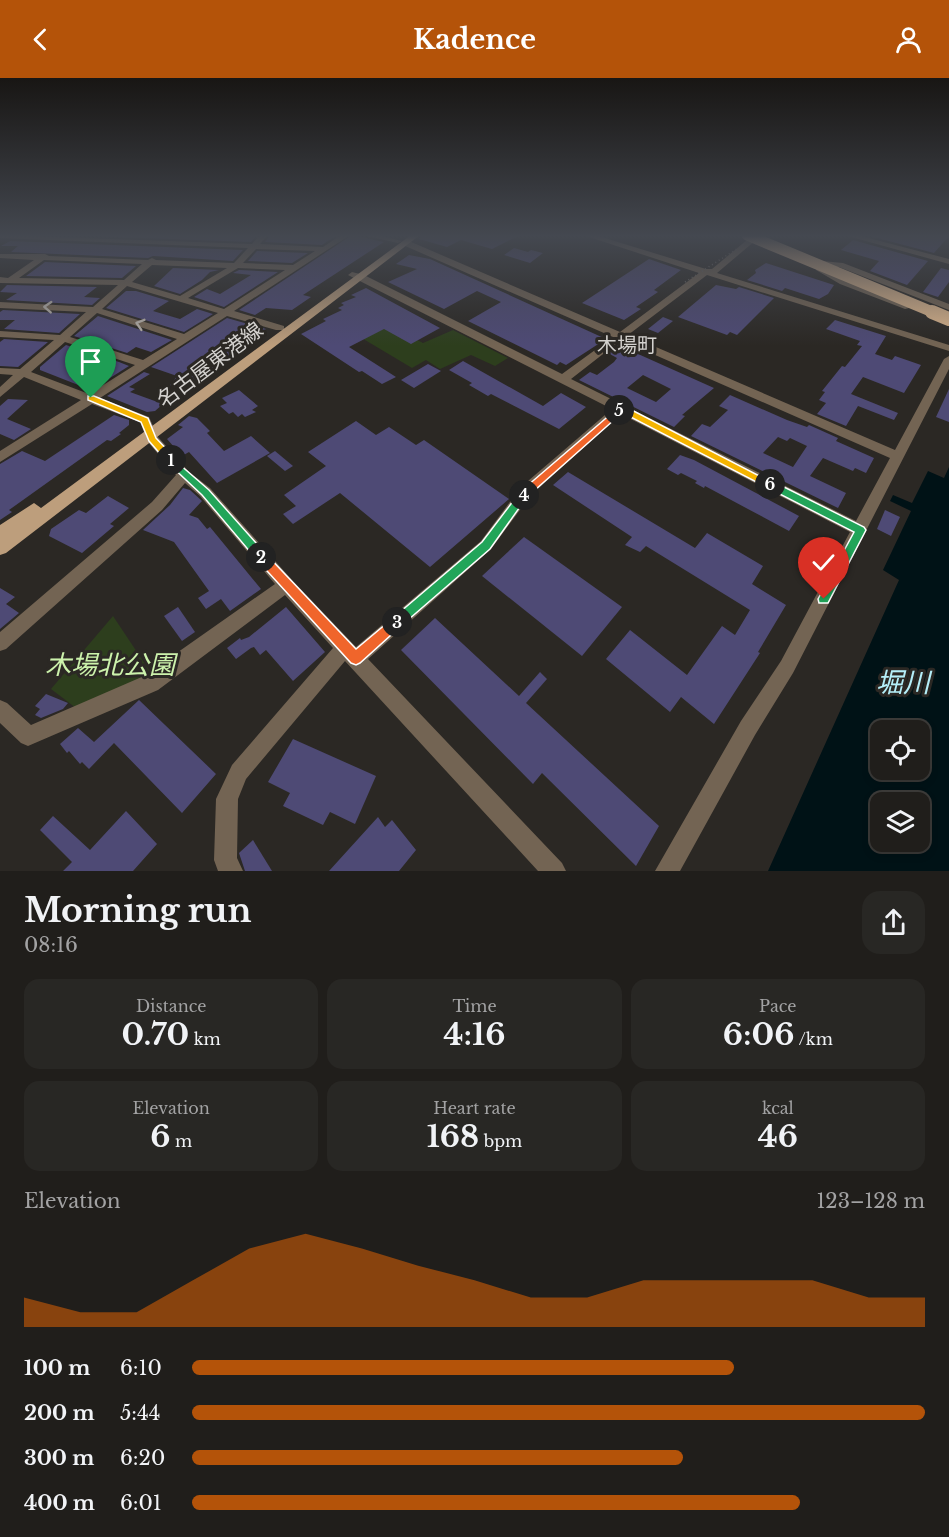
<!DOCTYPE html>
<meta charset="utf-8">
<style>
body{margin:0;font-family:"Libre Baskerville","Noto Sans JP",serif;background:#282724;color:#f1f3f6;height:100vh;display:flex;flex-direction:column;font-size:22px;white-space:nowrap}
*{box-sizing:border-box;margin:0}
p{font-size:20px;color:#a2a2a3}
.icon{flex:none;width:33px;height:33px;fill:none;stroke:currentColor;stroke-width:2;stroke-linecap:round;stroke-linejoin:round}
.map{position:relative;height:793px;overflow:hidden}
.details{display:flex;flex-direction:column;background:#201e1b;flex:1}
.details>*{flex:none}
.fabs{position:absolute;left:870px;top:642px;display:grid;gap:12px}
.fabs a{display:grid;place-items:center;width:60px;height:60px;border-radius:12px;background:#201e1b;box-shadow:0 3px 9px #0003,0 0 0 2px #3d3c3a;font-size:30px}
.pin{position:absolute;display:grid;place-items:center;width:51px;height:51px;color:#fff;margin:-62px -26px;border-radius:50% 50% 50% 0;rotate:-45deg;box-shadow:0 0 6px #0007}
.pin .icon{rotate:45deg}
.km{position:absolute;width:30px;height:30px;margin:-15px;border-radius:50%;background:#222;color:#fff;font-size:16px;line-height:30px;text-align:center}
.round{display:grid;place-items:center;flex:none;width:63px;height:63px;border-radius:18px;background:#282724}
.summary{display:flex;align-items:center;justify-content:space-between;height:102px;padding:0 24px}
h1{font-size:33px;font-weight:800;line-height:45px}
.stats{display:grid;grid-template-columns:repeat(3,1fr);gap:9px;height:102px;padding:6px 24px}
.stats div{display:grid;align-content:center;border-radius:15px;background:#282724;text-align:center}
.stats b{font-size:30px;font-weight:800}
.stats small{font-size:16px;font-weight:400}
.stats p{font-size:16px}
.chart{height:168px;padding:12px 24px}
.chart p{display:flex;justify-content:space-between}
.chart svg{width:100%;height:108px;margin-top:6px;fill:#b45309;opacity:.7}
ul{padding:0 24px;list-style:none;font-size:20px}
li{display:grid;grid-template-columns:96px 72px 1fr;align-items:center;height:45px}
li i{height:15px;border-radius:8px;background:#b45309}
header{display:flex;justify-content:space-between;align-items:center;height:78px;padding:0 24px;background:#b45309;color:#fff;font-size:27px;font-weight:800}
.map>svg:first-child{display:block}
.green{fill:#2d3e1d}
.water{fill:#001216;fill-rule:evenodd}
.building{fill:#4e4a75;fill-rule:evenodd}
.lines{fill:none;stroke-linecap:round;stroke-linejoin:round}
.minor{fill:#736453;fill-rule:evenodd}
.major{fill:#bd9e7c;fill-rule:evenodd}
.path-bridge{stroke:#6e6b67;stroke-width:1.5;stroke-dasharray:1 3;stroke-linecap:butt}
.highway-bridge-far1{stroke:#dbb58c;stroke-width:11}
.highway-bridge{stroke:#dbb58c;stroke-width:14}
.oneway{stroke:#b7b1aa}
.split-1{fill:#f5b400;stroke:#fff;stroke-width:1.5}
.split-2{fill:#22a559;stroke:#fff;stroke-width:1.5}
.split-3{fill:#f0652b;stroke:#fff;stroke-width:1.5}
.split-4{fill:#22a559;stroke:#fff;stroke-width:1.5}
.split-5{fill:#f0652b;stroke:#fff;stroke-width:1.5}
.split-6{fill:#f5b400;stroke:#fff;stroke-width:1.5}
.split-7{fill:#22a559;stroke:#fff;stroke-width:1.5}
.labels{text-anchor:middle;stroke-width:6;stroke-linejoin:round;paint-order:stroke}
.far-quarter-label{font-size:20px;fill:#d4d2cf;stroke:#2b2824}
.street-label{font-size:21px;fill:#d4d2cf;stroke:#2b2824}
.near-park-label{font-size:26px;font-style:italic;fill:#ccf2ac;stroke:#2b2824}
.near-water-label{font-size:27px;font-style:italic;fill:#b5eff9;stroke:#2b2824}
</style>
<header><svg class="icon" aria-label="back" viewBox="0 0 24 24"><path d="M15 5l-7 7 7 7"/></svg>Kadence<svg class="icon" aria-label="person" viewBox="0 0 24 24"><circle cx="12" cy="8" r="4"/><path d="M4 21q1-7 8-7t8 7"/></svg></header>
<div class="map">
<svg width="949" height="793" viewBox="0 0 949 793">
<rect width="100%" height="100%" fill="#2b2824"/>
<g class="green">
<polygon points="383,244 423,265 453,252 508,280 495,288 471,277 440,291 426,282 412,290 355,256"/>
<polygon points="113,538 153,598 80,633 51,611"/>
</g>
<path class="water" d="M 949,389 L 949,793 L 768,793 L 899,502 L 883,492 L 911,433 L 890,423 L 893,417 L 912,425 L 928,393 L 944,400 ZM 880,652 L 920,652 L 920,692 L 880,692 ZM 880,724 L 920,724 L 920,764 L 880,764 Z"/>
<g class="building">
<polygon points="63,157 192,158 257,157 251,164"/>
<polygon points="270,157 337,157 322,167 265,164"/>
<polygon points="352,157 384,164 303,217 311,219 292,232 266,230 255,237 239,232"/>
<polygon points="422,157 520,157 492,171 461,162 447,169 419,161"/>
<polygon points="866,157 949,157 949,158 934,175"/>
<polygon points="853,162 928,183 907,207 870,193 879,183 841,172"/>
<polygon points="10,163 243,172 233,183 153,178 148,180 11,174 18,168 1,168"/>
<polygon points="514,170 528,174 531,172 543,175 530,185 504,177"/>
<polygon points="257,173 308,175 292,185 248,183"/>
<polygon points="409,177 430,181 606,261 566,287 560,284 557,287 468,243 501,224 477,213 444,231 388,204 417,191 396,186"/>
<polygon points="649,181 681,192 654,212 658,214 636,229 641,231 624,242 582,225"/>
<polygon points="45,184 136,188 122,200 26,198"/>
<polygon points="766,185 834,207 828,216 819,221 785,210 782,213 747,202 756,195 755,192"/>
<polygon points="173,190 219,192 210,194 202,202 180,216 154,208"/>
<polygon points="941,190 949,192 949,204 938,219 923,214"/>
<polygon points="239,192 278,194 224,229 194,219 207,211 220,216 251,197 233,195"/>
<polygon points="7,207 97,209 84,219 100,220 92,227 6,222 17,215 0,214"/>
<polygon points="716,207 736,211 739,209 774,220 737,257 730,254 727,257 678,239"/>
<polygon points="366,210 440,250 411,266 384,251 349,269 396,299 382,306 362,293 359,294 301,256 326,243 323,241 342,232 338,230 344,227 341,225 356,219 351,217"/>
<polygon points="126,213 136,213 169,223 153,233 180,241 197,231 213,236 184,254 106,230"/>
<polygon points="3,232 80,236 59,255 4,251 15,242 0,242 0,234"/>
<polygon points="98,238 172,262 151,274 136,269 127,275 74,258"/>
<polygon points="663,239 673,243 658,255 648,251"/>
<polygon points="227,240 266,251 183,312 170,307 177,298 151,289"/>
<polygon points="835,242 886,258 875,276 892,282 895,278 921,287 904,315 863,299 851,316 898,335 894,342 858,328 846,348 817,336 826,325 819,322 825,314 822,313 842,288 845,289 862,268 857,267 860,263 826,251"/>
<polygon points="4,261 48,264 18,289 0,288 0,264"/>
<polygon points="66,267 119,284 129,288 91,312 40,292 40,289"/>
<path d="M 618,267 L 714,310 L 682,337 L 685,338 L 674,349 L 579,302 L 590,294 L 597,297 L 614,284 L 617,280 L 608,275 ZM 643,297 L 671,311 L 656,324 L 627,310 Z"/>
<polygon points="463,283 543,328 561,315 586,329 559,351 491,316 488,318 469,307 472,305 449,292"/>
<polygon points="428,286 441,293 414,310 401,302"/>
<polygon points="144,294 150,296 129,309 135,311 130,314 163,326 155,333 147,334 107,318"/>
<polygon points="949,311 949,344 936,339"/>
<polygon points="239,312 258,328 252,332 256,334 245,339 242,336 238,339 233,334 229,336 220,328 227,325 222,320"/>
<path d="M 730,317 L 787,342 L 807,349 L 809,347 L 838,360 L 836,363 L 874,380 L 866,395 L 855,390 L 853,393 L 823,380 L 810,398 L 846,415 L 838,430 L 691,358 L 702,346 L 710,349 L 728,332 L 719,328 ZM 778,359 L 787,363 L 790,360 L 807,368 L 793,389 L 763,375 Z"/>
<polygon points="8,321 28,322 7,341 31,351 14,362 0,356 0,328"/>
<polygon points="114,337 129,342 129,347 119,355 121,356 111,363 107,362 9,432 12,434 0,442 0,386 22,373 45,383"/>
<polygon points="189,338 197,340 210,353 207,355 224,373 251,358 270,375 217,405 189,374 182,378 167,361 183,349 178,347"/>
<polygon points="356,343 376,357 389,349 416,367 424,362 509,421 430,489 340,415 293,446 283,436 296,428 284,417 326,388 308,374"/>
<polygon points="275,373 293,388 285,393 267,378"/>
<polygon points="680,377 694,382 799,438 789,453 705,408 704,410 695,405 697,403 681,395 678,397 667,391"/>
<polygon points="568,394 695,470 707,455 763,488 752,506 786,527 758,574 760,575 714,646 681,619 670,634 606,581 630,552 687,597 722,548 735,557 750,532 646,468 640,474 625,467 632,459 553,407"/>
<polygon points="183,410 190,412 202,423 189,437 198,440 207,451 210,449 261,511 230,533 221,521 206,531 198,520 209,513 174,464 143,452 170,427"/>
<polygon points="108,418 129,430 110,446 114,448 82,475 49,458 51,451 79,432 86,435"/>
<polygon points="885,432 900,439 891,458 877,451"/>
<polygon points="524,459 622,529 582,578 482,498"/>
<polygon points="0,510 15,519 6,526 19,535 0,551"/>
<polygon points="178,529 195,554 182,563 164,538"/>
<polygon points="286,529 325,574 293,603 266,572 260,577 254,569 251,570 236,581 227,570 240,560 241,562 249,559"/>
<polygon points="435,540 519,618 540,594 547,601 526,625 659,748 636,788 542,695 533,706 401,572"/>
<polygon points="46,616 68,625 63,631 41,640 35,637 40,631 35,628"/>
<polygon points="139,622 216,696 182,735 114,665 89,691 82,684 80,686 69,673 67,675 60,666 78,650 94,664"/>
<polygon points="293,661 376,698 355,746 330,734 323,747 283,728 290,715 268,704"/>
<polygon points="126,733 157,766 133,793 63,793 72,784 40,752 53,738 90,772"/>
<polygon points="378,739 385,749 392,742 416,772 399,793 329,793"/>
<polygon points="253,762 272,793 245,793 239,775"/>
</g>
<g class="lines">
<g class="minor">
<path d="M 0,157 L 252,166 L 260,157 L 268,157 L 260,166 L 323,169 L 341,157 L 350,157 L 234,233 L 284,248 L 284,252 L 276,252 L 227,238 L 100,320 L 149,339 L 158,359 L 189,394 L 210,410 L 292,502 L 356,569 L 481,463 L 521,409 L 612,331 L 348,197 L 352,194 L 364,197 L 562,296 L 613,259 L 403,167 L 403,163 L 409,163 L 620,254 L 699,195 L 583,157 L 595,157 L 706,191 L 712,191 L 753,157 L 762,157 L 717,195 L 949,267 L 949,273 L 707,197 L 628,257 L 895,372 L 944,281 L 949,278 L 949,291 L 793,595 L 755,657 L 680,793 L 655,793 L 741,643 L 781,583 L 850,454 L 621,336 L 531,417 L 491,471 L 368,581 L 562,785 L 566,793 L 538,793 L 345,583 L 246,701 L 238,721 L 237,780 L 243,793 L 218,793 L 214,782 L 216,721 L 232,687 L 333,570 L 285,517 L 158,612 L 28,668 L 21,665 L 0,645 L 0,622 L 7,625 L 31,647 L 144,598 L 275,506 L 200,418 L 185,405 L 162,432 L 6,571 L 0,573 L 0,554 L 152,424 L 176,397 L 148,364 L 140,344 L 92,326 L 0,384 L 0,373 L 81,322 L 24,299 L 0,319 L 0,309 L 13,297 L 0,296 L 0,290 L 20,291 L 54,262 L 0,259 L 0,253 L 60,257 L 86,234 L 0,230 L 0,224 L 93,229 L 118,207 L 0,205 L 0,199 L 8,200 L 34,182 L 0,180 L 0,176 L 45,176 L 49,178 L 148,182 L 152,180 L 156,182 L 234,185 L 248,170 L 0,160 ZM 256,171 L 315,173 L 293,187 L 243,185 ZM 44,182 L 142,186 L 124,202 L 19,200 ZM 152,187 L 227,190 L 180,218 L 132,204 ZM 238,190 L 285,192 L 224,231 L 188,220 ZM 127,208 L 218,235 L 184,256 L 102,231 ZM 97,235 L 177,261 L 143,282 L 70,259 ZM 621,262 L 890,380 L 856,443 L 571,301 ZM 65,264 L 135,287 L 89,316 L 31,294 Z"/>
<polygon points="362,157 378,157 402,163 398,165"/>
<polygon points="844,157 857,157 949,181 949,186"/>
<polygon points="822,183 843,185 949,226 949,232 839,189 823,189 846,202 913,229 905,231 840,206 816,192 816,188"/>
</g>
<polygon class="major" points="411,157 420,157 6,475 0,477 0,447 34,425 41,430"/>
<polyline class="path-bridge" points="685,204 743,167"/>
<polyline class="highway-bridge-far1" points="747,157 935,235"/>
<polyline class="highway-bridge" points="932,234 949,241"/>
</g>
<defs><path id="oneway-chevron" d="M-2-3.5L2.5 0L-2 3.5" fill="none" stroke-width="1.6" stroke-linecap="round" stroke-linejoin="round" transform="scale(1.5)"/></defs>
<g class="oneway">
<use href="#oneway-chevron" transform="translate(48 229) rotate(-177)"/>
<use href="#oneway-chevron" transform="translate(140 246) rotate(-163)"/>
</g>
<linearGradient id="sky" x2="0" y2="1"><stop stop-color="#181614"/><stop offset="0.59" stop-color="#444850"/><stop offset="1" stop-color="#444850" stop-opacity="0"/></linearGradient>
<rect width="949" height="268" fill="url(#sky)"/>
<polygon class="split-1" points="88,318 94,318 148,340 156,360 175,380 175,385 168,385 149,363 141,344 88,322"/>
<polygon class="split-2" points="171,379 209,412 265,475 265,482 257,482 202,417 168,385 167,382"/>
<polygon class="split-3" points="261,474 265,475 356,571 393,540 401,540 403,544 401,548 360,585 356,587 351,585 257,482 257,475"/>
<polygon class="split-4" points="524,413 529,417 527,419 490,471 401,548 393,548 391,544 393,540 482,464 520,414"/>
<polygon class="split-5" points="619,329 623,330 623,334 527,419 520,419 520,414"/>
<polygon class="split-6" points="618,328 624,328 775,406 773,409 766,409 621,334 616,334"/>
<polygon class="split-7" points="770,402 864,449 866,452 828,525 819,525 818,521 854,454 766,409 765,406"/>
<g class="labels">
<g class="far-quarter-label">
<text x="627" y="274">木場町</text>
</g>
<g class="street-label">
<text transform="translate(210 287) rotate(-37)" y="7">名古屋東港線</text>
</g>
<g class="near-park-label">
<text x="110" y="596">木場北公園</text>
</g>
<g class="near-water-label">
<text x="903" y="614">堀川</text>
</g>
</g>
</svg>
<div class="fabs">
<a><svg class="icon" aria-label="locate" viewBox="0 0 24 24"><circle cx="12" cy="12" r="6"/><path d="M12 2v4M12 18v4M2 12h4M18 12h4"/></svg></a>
<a><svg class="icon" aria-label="layers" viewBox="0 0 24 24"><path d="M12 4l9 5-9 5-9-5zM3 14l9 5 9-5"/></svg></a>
</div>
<div class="pin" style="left:91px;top:320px;background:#1e9e55"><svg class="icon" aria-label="arrive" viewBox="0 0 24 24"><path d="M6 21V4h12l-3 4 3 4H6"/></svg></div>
<div class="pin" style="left:824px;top:521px;background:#d93025"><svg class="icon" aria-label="check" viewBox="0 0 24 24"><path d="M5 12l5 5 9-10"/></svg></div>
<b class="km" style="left:171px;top:382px">1</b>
<b class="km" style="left:261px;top:479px">2</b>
<b class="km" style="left:397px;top:544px">3</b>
<b class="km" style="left:524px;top:417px">4</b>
<b class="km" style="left:619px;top:332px">5</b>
<b class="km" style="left:770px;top:406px">6</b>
</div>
<section class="details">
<div class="summary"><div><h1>Morning run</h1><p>08:16</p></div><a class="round"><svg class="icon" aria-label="share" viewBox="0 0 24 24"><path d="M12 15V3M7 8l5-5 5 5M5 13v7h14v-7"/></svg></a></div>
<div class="stats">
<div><p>Distance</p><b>0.70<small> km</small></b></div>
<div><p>Time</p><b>4:16</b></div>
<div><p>Pace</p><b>6:06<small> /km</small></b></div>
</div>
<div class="stats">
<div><p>Elevation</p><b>6<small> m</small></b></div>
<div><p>Heart rate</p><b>168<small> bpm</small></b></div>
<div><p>kcal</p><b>46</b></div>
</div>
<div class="chart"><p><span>Elevation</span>123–128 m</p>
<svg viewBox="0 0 160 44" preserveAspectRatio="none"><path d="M0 44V32L10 38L20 38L30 25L40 12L50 6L60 12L70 19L80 25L90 32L100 32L110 25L120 25L130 25L140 25L150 32L160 32V44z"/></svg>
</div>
<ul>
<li><b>100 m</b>6:10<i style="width:74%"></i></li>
<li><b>200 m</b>5:44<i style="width:100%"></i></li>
<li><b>300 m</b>6:20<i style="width:67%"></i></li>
<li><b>400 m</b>6:01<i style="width:83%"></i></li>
</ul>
</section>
